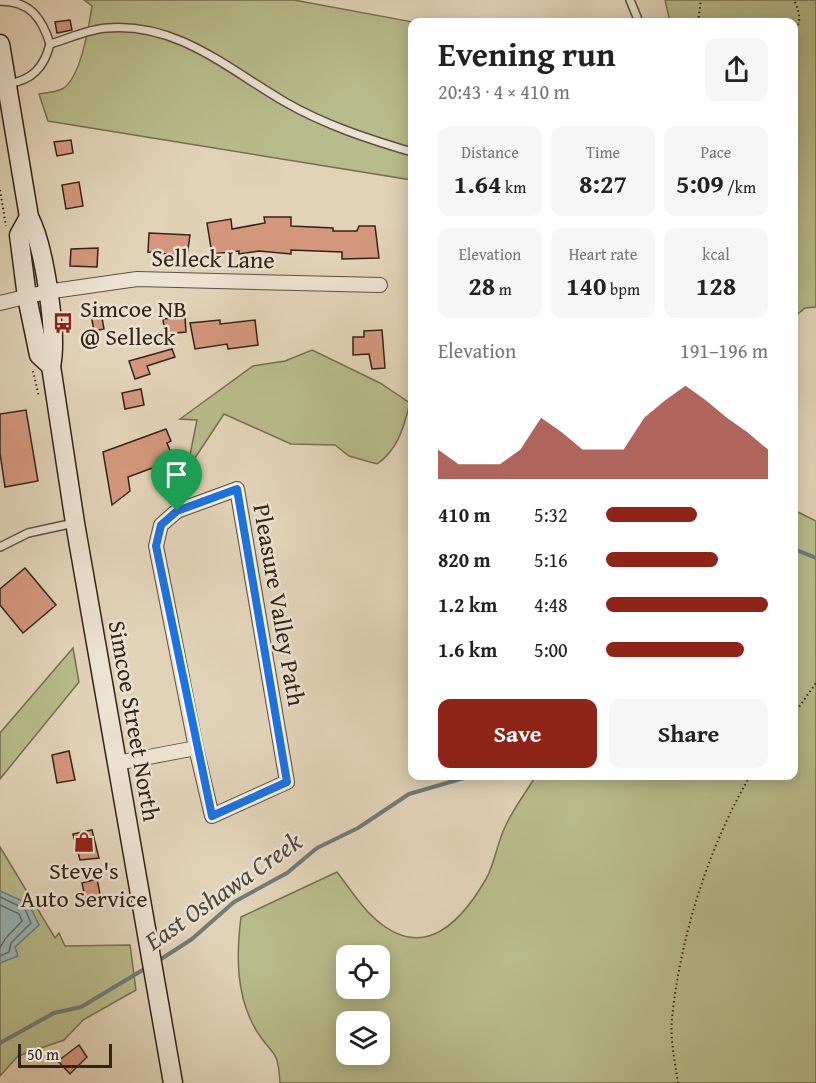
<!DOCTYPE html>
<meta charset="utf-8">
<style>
body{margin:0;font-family:"Gentium Book Plus",serif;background:#f6f6f6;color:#222;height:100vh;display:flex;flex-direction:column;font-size:22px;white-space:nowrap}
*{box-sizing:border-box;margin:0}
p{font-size:20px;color:#767676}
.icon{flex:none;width:33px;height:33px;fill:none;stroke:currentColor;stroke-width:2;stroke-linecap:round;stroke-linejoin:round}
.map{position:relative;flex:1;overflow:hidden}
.details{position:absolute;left:408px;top:18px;width:390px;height:762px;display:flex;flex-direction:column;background:#fff;border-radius:12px;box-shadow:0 3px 15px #0003}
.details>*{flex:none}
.tools{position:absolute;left:336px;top:945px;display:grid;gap:12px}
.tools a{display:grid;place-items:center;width:54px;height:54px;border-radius:12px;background:#fff;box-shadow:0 3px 15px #0003;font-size:30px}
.scale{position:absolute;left:18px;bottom:15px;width:94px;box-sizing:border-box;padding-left:6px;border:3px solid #332417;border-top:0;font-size:16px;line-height:21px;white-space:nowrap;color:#332417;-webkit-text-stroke:4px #ece2d1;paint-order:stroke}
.pin{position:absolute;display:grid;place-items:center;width:51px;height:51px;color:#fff;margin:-62px -26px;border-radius:50% 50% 50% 0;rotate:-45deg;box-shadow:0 0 6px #0007}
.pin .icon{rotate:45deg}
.round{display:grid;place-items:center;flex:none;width:63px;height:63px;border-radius:12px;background:#f6f6f6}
.summary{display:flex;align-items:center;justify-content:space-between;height:102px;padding:0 30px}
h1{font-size:33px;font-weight:700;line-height:45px}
.figures{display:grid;grid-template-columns:repeat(3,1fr);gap:9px;height:102px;padding:6px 30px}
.figures div{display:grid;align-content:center;border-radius:12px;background:#f6f6f6;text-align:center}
.figures b{font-size:26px;font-weight:700}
.figures small{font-size:16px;font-weight:400}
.figures p{font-size:16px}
.chart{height:168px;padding:12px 30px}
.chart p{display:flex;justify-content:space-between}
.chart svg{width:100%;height:108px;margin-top:6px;fill:#8f2418;opacity:.7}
.cta{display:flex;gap:12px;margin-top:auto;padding:12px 30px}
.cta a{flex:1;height:69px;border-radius:12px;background:#8f2418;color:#fff;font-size:24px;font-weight:700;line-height:69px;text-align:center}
.cta a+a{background:#f6f6f6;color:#222}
ul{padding:0 30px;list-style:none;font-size:20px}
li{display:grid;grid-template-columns:96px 72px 1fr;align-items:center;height:45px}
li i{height:15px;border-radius:8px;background:#8f2418}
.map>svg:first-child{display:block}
.green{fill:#b8bb8b;stroke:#767051;stroke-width:1.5;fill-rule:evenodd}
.water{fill:#97b6b7;stroke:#6f7c77;stroke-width:1.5}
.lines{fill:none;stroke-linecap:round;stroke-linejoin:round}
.shore{stroke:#656d67;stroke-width:1.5}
.stream{stroke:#6f7c77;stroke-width:4}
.building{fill:#d4977d;stroke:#332417;stroke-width:1.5}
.lane-casing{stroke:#5f503f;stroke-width:10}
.street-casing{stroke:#5f503f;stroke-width:16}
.secondary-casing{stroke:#332417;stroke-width:21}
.path{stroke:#332417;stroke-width:2;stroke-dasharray:1.5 3;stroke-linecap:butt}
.lane{stroke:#ece2d1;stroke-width:7}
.street{stroke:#ece2d1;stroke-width:14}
.secondary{stroke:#ece2d1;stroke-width:18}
.route-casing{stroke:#fff;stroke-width:12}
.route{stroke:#1a73e8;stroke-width:8}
.labels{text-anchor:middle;stroke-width:5;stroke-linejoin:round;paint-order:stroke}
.street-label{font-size:24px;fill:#332417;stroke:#ece2d1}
.poi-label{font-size:24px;fill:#332417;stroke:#ece2d1;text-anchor:start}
.water-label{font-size:26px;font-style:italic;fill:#4c483f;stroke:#ece2d1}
</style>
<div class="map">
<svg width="816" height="1083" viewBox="0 0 816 1083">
<rect width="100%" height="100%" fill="#e2d3b8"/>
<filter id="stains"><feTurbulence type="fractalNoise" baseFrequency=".00333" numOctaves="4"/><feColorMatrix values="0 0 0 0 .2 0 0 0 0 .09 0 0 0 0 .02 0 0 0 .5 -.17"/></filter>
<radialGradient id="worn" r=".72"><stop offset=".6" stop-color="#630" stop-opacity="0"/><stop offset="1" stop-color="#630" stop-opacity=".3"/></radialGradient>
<g class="green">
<path d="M 84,0 L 294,0 L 413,22 L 412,180 L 48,121 L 39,94 C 46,93 56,92 62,89 C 81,79 89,26 92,6 Z"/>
<polygon points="665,0 816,0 816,307 805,308 794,317 794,22 670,22"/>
<path d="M 312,350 L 380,383 L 410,403 C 404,426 398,450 377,464 L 349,456 L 335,445 L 291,444 L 224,414 L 187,470 L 197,420 L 180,419 L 253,366 L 285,361 Z"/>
<path d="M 794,510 L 816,521 L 816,1083 L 280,1083 C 278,1046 272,1057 256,1030 C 236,996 236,956 241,917 L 337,872 C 347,885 357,900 368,912 C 418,964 457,929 486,879 C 495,863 497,843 505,827 C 513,809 526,792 536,776 L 794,776 ZM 346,956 L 380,956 L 380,988 L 346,988 ZM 346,1022 L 380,1022 L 380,1054 L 346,1054 Z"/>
<polygon points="73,648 79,682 0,779 0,733"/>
<polygon points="0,847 55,938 59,933 65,946 130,945 136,990 83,1020 64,1040 18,1056 0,1076"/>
</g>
<polygon class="water" points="0,891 29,904 39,925 15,947 18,956 0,963"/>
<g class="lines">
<g class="shore">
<polyline points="0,897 25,909 31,923 11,943 9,952 0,956"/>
<polyline points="0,905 19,914 22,921 5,939 0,948"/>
</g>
<g class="stream">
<polyline points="794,549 816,558"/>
<polyline points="158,961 192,939 234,902 287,873 317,848 358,828 409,794 471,776"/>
<polyline points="0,1043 54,1013 81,1007 146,968"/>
</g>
</g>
<g class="building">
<polygon points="70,20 72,30 57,33 55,22"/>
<polygon points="71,140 73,153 57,156 54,142"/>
<polygon points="79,182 83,206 66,209 62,185"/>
<polygon points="264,217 291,217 291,226 333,228 333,231 357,231 359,226 375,226 379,258 342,259 342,252 291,250 291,254 259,251 239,254 239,251 212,254 207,223 231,219 232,229 265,223"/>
<polygon points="149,233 190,235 187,256 148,252"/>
<polygon points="98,248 97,267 70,266 71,249"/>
<polygon points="100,307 104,329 94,331 90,309"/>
<polygon points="185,317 186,332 165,334 163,319"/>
<polygon points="220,320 220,324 255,320 258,345 228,349 227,344 195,349 190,323"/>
<polygon points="382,330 385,368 372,369 369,354 353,355 353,337 364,337 364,331"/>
<polygon points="172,349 175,357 147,366 150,374 135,379 129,361"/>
<polygon points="141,389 144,405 125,409 122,393"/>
<polygon points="26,410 38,481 5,487 0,453 0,414"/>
<polygon points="166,429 171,441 167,443 174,460 128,477 130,491 112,505 103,452"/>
<polygon points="25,568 56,605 23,633 0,605 0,589"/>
<polygon points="69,751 75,780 57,783 52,755"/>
<polygon points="92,830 99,858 80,860 73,834"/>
<polygon points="97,879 101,899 86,902 82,883"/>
<polygon points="79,1045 87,1057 70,1074 58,1061"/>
</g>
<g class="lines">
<g class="lane-casing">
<g id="lane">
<polyline points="630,0 639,22"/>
<path d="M 0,1 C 30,1 42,18 50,44"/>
<path d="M 8,84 C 32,80 44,68 50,44 C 68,39 88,29 107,28 C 177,22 228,69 285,102 C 325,125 368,139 412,152"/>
<polyline points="0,547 28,533 74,523"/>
</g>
</g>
<g class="street-casing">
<g id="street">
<polyline points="0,303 46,292 137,279 380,285"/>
<polyline points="117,763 196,748 212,816 287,782 237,489 177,511 161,525 156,546 196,748"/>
</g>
</g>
<g class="secondary-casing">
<g id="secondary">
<path d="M 0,44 L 29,217 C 44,245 58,335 51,366 L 75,523 L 173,1083"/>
<polyline points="29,217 19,235 27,297 39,355 51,366"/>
</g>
</g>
<g class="path">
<polyline points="698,22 701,0"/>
<path d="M 794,33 C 802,21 800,13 794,0"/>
<polyline points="0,190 6,226"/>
<polyline points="33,371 39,397"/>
<polyline points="794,714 816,683"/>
<path d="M 678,1083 C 675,1062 670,1040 672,1019 C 680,937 709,846 750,776"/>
</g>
<use href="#lane" class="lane"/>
<use href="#street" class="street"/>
<use href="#secondary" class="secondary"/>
</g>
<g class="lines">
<g class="route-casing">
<polygon id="route" points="237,489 287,782 212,816 156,546 161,525 177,511"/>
</g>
<use href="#route" class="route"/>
</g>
<defs>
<g id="bus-bare" transform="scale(1.62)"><path d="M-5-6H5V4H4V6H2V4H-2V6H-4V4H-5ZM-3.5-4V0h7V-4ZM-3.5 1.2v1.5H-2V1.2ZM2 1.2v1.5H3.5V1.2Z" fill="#8f2418" stroke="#ece2d1" stroke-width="2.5" paint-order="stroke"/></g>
<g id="shop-bare" transform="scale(1.62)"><path d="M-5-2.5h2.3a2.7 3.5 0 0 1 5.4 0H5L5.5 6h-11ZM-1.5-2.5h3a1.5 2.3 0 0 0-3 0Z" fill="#8f2418" stroke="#ece2d1" stroke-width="2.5" paint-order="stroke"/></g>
</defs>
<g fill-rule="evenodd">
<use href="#bus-bare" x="63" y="323"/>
<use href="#shop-bare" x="84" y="842"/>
</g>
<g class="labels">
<g class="street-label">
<text transform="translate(213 259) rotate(1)" y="8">Selleck Lane</text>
<text transform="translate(279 605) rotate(80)" y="8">Pleasure Valley Path</text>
<text transform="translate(134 721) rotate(80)" y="8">Simcoe Street North</text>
</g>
<g class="poi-label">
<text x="80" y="317">Simcoe NB<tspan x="80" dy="28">@ Selleck</tspan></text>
<text x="84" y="879" text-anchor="middle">Steve's<tspan x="84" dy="28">Auto Service</tspan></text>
</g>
<g class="water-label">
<text transform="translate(223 891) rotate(-35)" y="9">East Oshawa Creek</text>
</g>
</g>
<rect width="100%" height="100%" filter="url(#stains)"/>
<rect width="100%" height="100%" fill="url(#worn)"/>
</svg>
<div class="tools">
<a><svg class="icon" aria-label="locate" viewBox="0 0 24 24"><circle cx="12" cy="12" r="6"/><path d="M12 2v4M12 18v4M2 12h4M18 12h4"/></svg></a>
<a><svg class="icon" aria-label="layers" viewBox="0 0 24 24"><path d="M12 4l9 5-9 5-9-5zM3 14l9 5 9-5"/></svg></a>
</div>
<div class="scale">50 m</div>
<div class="pin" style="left:177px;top:511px;background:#1e9e55"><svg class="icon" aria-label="arrive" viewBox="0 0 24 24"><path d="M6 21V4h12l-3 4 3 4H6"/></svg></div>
<section class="details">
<div class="summary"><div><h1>Evening run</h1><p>20:43 · 4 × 410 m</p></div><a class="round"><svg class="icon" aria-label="share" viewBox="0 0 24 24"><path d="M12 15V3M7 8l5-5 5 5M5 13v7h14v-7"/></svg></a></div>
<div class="figures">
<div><p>Distance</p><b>1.64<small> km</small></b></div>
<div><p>Time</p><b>8:27</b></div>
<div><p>Pace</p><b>5:09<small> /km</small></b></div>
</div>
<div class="figures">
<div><p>Elevation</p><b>28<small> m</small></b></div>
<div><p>Heart rate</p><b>140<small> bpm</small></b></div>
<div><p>kcal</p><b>128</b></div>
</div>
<div class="chart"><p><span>Elevation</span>191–196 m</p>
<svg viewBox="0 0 160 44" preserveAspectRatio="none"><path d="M0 44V32L10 38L20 38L30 38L40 32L50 19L60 25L70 32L80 32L90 32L100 19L110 12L120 6L130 12L140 19L150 25L160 32V44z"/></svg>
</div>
<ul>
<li><b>410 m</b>5:32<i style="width:56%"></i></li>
<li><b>820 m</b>5:16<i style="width:69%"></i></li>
<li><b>1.2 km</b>4:48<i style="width:100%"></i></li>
<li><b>1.6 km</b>5:00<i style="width:85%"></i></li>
</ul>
<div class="cta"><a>Save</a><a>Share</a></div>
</section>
</div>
